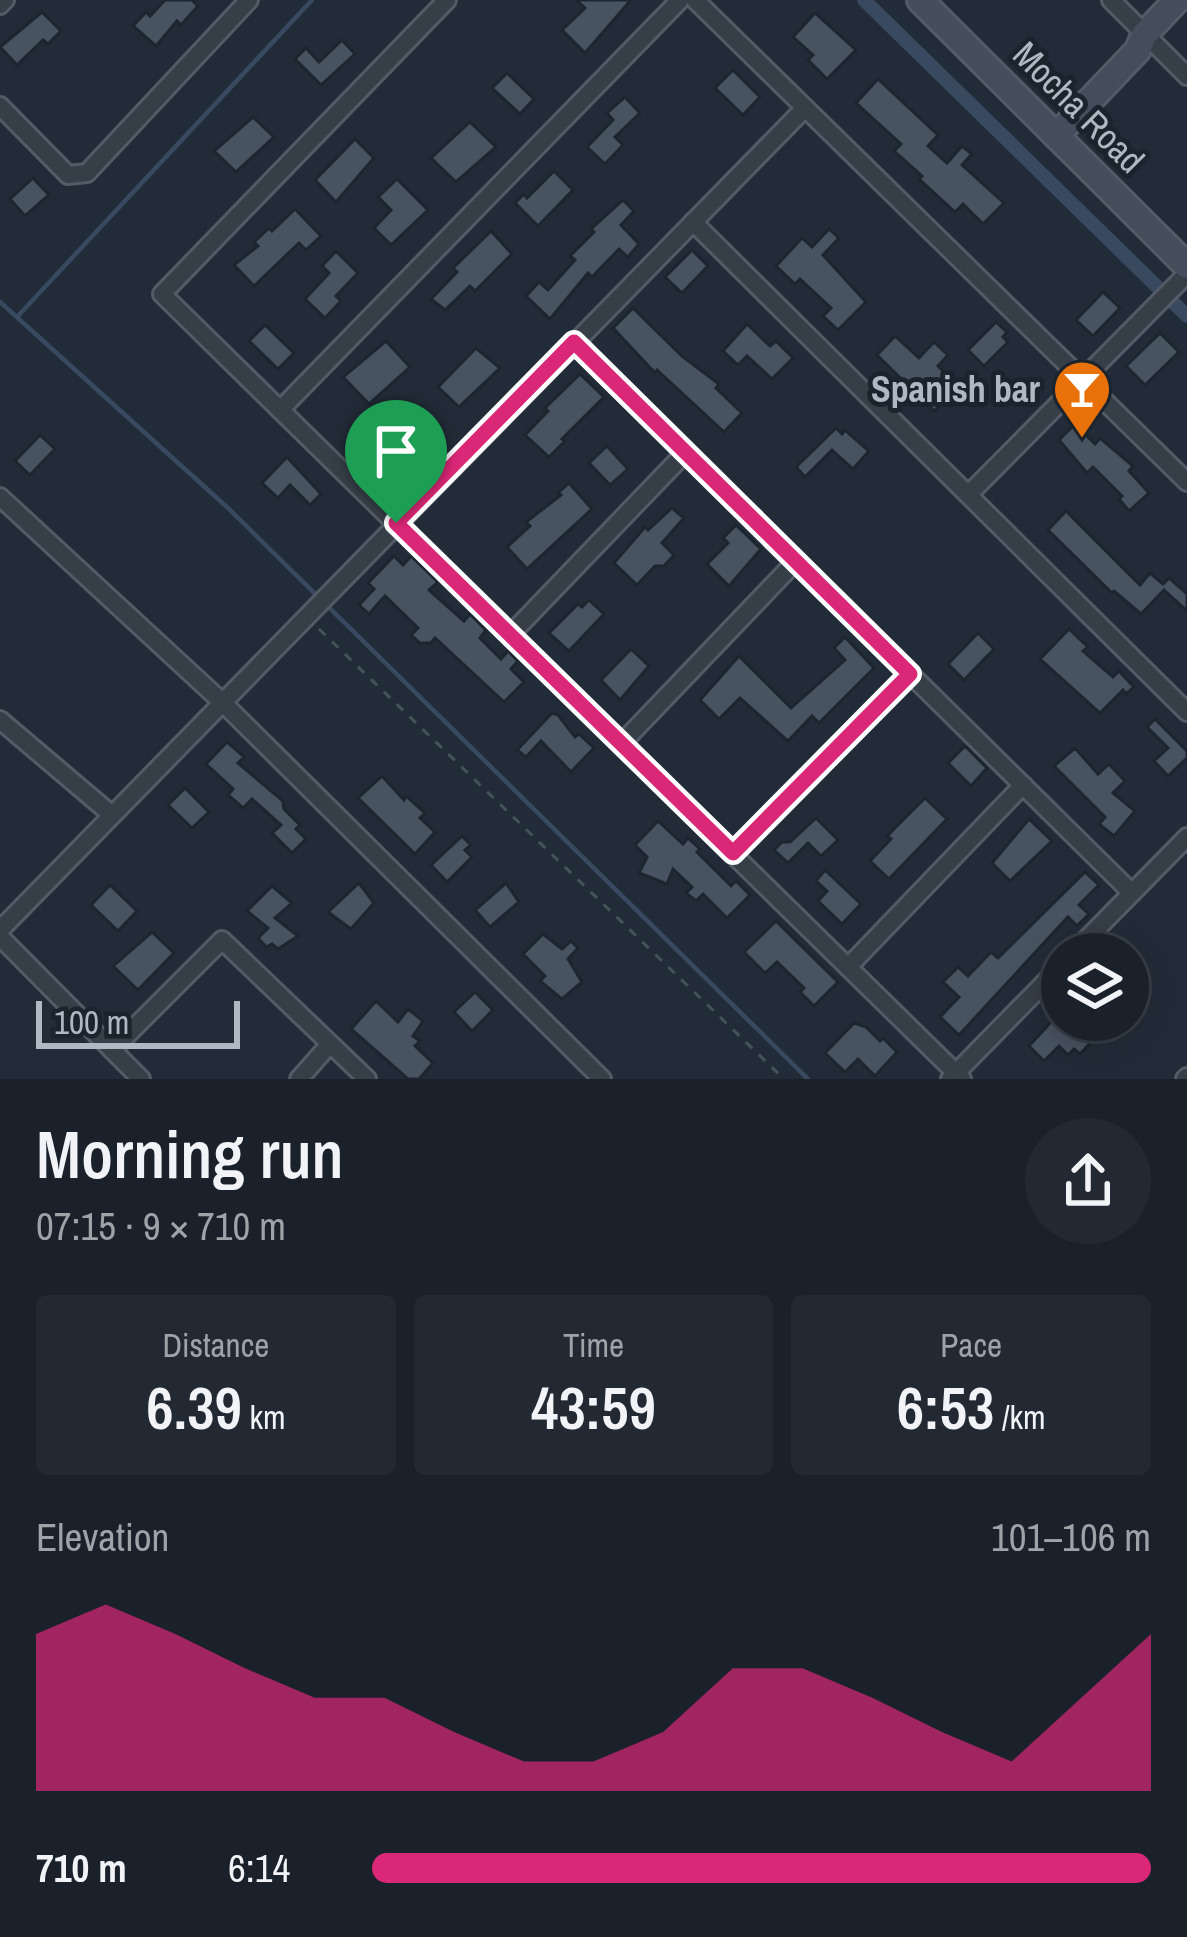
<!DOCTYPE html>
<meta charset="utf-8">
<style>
body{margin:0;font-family:"Archivo Narrow",sans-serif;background:#232932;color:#f1f3f6;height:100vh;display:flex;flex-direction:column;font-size:45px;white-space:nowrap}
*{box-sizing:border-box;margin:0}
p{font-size:39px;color:#9fa3a8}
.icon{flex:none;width:66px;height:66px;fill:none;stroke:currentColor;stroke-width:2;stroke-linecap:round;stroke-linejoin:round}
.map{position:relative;height:1079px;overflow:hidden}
.side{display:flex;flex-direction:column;background:#1a212a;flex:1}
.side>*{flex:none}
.tools{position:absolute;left:1041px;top:933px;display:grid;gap:24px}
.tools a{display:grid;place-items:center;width:108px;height:108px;border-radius:50%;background:#1a212a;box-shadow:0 6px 30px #0003,0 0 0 3px #383e47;font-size:60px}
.scale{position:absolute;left:36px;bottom:30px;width:204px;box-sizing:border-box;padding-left:12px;border:6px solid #b0b8c4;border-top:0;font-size:33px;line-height:42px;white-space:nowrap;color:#b0b8c4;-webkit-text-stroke:9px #1b232d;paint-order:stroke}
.pin{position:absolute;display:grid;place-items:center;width:102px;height:102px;color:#fff;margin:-123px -51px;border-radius:50% 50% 50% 0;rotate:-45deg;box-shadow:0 0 12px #0007}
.pin .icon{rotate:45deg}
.round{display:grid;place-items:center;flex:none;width:126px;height:126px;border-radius:63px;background:#232932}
.summary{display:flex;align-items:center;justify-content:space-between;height:204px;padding:0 36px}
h1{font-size:66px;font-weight:600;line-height:90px}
.figures{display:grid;grid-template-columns:repeat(3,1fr);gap:18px;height:204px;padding:12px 36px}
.figures div{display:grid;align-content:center;border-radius:12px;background:#232932;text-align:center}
.figures b{font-size:60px;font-weight:600}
.figures small{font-size:33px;font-weight:400}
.figures p{font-size:33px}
.chart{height:336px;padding:24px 36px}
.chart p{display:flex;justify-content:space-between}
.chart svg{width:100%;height:216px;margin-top:12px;fill:#db2777;opacity:.7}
ul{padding:0 36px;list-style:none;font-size:39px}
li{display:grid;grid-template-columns:192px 144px 1fr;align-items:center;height:90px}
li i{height:30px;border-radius:15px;background:#db2777}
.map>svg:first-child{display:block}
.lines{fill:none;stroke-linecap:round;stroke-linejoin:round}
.stream{stroke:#384960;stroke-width:4.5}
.canal{stroke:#384960;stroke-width:14}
.building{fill:#485361;stroke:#1d252f;stroke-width:3}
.street-casing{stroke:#535b66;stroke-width:22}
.secondary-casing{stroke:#535b66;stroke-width:30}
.path{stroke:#425456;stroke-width:3;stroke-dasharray:9 9;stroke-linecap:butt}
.street{stroke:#363e48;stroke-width:16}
.secondary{stroke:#444d5b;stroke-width:24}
.route-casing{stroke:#fff;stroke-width:24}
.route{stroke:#db2777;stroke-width:15}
.labels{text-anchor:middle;stroke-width:10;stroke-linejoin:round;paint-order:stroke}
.street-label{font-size:36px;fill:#b0b8c4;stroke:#1b232d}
.poi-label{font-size:36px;font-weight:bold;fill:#b0b8c4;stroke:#1b232d;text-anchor:end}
</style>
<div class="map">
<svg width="1187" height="1079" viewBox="0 0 1187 1079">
<rect width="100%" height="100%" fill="#222c38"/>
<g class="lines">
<g class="stream">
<polyline points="0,302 228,508 808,1079"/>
<polyline points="17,317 312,0"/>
</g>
<polyline class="canal" points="864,0 1187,316"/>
</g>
<g class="building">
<polygon points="165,0 192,0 198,6 181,25 177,21 156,46 133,26 146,12 150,16"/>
<polygon points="576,0 631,0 585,53 562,30 585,8"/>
<polygon points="42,12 61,31 48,44 43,40 17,65 0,47"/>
<polygon points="815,13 856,50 827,79 808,60 813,55 793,37"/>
<polygon points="342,40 355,54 321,85 295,59 306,48 319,62"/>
<polygon points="733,70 760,97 743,115 715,88"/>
<polygon points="507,73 534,99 520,114 492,88"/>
<polygon points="878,79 938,135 928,146 947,163 962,146 972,154 962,165 1004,203 983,224 963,204 955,212 919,179 922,176 894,151 901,144 856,103"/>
<polygon points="625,97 640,113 615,137 623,145 605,164 587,147 613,120 607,113"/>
<polygon points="253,117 274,137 236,172 214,151"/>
<polygon points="470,122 496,147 456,182 431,158"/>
<polygon points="355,139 374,158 336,202 315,180"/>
<polygon points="554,171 573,190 538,226 515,203 524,194 527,198"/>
<polygon points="33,178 49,195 25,216 10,199"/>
<polygon points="397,179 428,210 391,245 374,228 391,210 378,197"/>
<polygon points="623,200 634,211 621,225 639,244 628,257 619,249 592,277 588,273 550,319 526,296 539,282 548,290 575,260 570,256 594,232 591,229"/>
<polygon points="295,209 321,236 306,250 299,243 254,286 234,265 258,246 254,242 269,228 272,231"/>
<polygon points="829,229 839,238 823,255 866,302 838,330 823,316 831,308 800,279 795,284 776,266 802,238 812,247"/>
<polygon points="491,231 512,254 475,291 470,286 445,310 431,299 457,272 453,268"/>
<polygon points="692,250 708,266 682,293 665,277"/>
<polygon points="336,251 358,273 336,296 341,301 325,318 305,299 329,273 322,266"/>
<polygon points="1103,292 1120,308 1093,336 1076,320"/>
<polygon points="633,308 682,356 719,384 716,388 742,413 724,432 657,370 655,373 613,328"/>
<polygon points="996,322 1007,332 1003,337 1008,342 984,366 968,350"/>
<polygon points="747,324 770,346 776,341 793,358 772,379 747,356 738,365 723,351"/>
<polygon points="265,325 294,353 278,369 249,341"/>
<polygon points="1160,333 1179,352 1145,385 1126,366"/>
<polygon points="895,336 919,358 934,342 948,355 938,366 959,388 934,411 877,355"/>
<polygon points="386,341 410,367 369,404 343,377"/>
<polygon points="476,348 500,368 459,407 438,387"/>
<polygon points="580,374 604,397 562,439 565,441 549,457 525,435 548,411 545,408"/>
<polygon points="1075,424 1095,444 1100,438 1133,466 1129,471 1149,493 1129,511 1119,499 1122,496 1093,467 1087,473 1059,440"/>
<polygon points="836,428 842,434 845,430 869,451 853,469 832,450 805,477 796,467"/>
<polygon points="40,435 55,449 30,475 15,461"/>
<polygon points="607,446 628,469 610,485 589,463"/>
<polygon points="287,457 321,494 310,505 290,485 278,498 262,483"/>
<polygon points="569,483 592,509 527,569 507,547 530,526 526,522 561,495 558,493"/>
<polygon points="672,508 684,518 662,543 674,555 664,566 655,566 637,585 614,563 645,527 648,530"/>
<polygon points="1066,511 1140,585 1150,573 1163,584 1169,578 1187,594 1187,611 1164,590 1141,614 1114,591 1112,593 1048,530"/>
<polygon points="736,525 761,549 729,586 707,564 728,543 723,538"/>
<polygon points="394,556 403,565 411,556 438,582 429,590 464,621 470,614 486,630 480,638 501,659 508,651 518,661 511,669 524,682 504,702 435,638 431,643 420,643 411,635 418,628 385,596 369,614 359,605 374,589 368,583"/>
<polygon points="589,600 604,614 569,651 549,633 578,604 582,607"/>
<polygon points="1069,629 1088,647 1083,651 1113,677 1119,671 1134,687 1126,694 1123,690 1100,713 1040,659"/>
<polygon points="978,633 994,649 964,680 948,664"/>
<polygon points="845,637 874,668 819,723 812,716 788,741 740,698 719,719 700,700 739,656 791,708 845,660 834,648"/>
<polygon points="631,649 649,666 620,700 601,680"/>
<polygon points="552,713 558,715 575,737 579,734 594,748 571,772 541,741 526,757 517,750"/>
<polygon points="1155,719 1187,751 1187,758 1168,776 1154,761 1168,748 1147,727"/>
<polygon points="227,742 244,757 238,763 283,801 284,809 300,825 296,829 306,839 292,853 272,833 281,825 252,799 243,808 228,795 233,789 206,764"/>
<polygon points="965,746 987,768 971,786 948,763"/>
<polygon points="1075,748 1098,774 1109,764 1125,781 1113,793 1135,811 1114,836 1099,824 1105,817 1054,766"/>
<polygon points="382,776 404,800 406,796 425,813 420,818 435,832 415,854 358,798"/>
<polygon points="185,788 209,812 192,828 168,805"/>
<polygon points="925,798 947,819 889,879 870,861 891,839 887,836"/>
<polygon points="816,818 838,840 821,856 808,843 788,863 774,850 782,842 790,842"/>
<polygon points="1029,819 1052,841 1010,881 992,863"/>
<polygon points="658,821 683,844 688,838 700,849 697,852 731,886 736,881 750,895 727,918 703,894 696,901 686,893 692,887 673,869 667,884 639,873 647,857 635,845"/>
<polygon points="462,836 471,845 465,850 472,857 447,882 431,865"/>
<polygon points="825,870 861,904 842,924 818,901 827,891 816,881"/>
<polygon points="1085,872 1099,885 1079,905 1089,914 1077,926 1068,917 959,1035 940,1017 959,997 943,982 958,967 968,976 991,952 998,958"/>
<polygon points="359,883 374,903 351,929 328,912"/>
<polygon points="506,883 519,902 490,927 475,910"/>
<polygon points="110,885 137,911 118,931 91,905"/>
<polygon points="272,886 292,903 275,918 298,936 278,949 272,944 266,947 258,938 268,928 247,911"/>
<polygon points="776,921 838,982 814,1006 800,992 804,988 777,962 765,973 744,952"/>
<polygon points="152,932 174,953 138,990 113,966"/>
<polygon points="543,934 562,949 571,941 578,948 568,959 582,982 562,999 540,981 545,976 523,954"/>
<polygon points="475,992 493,1010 472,1031 454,1012"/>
<polygon points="376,1001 398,1022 408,1009 423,1021 413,1036 420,1041 415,1046 433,1063 419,1079 408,1079 351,1029"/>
<polygon points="1062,1010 1062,1020 1112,1020 1080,1054 1074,1049 1068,1055 1059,1046 1044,1061 1029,1046"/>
<polygon points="854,1023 866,1027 880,1041 883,1038 897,1052 875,1076 858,1059 845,1072 825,1053"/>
</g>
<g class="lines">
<g class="street-casing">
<g id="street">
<polyline points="447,0 162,294 962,1079"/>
<polyline points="695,0 1187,482"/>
<polyline points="1111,0 1187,76"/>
<polyline points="0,5 5,0"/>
<polyline points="0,106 68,175 87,173 249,0"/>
<polyline points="693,222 1187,712"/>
<polyline points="574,342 1132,893"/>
<polyline points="280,410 680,0"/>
<polyline points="969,494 1187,274"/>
<polyline points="0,497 222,702 602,1079"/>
<polyline points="510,635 686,452"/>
<polyline points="0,720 112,815"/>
<polyline points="621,744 796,561"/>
<polyline points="733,853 910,674"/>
<polyline points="0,930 804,109"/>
<polyline points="0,937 141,1079"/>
<polyline points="1072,954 1187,837"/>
<polyline points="848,967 1023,785"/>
<polyline points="112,1050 222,940 367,1079"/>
<polyline points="299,1079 330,1044"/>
<polyline points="950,1079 1062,965"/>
<polyline points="1185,1079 1187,1077"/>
</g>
</g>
<g class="secondary-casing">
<g id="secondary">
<polyline points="920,0 1187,266"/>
<polyline points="1056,136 1138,50 1144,35 1177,0"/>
</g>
</g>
<polyline class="path" points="319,629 784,1079"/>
<use href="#street" class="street"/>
<use href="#secondary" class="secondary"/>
</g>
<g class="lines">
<g class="route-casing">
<polygon id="route" points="574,342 910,674 733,853 396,523"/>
</g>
<use href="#route" class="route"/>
</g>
<defs>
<g id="bar-pin" transform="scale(3)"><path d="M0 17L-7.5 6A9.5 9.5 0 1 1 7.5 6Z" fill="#e8710a" stroke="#1b232d"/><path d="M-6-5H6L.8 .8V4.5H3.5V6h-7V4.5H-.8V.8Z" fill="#fff"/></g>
</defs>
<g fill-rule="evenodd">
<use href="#bar-pin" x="1082" y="389"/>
</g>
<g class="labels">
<g class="street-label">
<text transform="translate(1079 107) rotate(45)" y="13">Mocha Road</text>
</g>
<g class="poi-label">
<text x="1040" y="402">Spanish bar</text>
</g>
</g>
</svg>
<div class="tools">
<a><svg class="icon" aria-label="layers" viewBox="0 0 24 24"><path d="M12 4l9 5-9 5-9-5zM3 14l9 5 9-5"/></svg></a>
</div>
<div class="scale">100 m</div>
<div class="pin" style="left:396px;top:523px;background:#1e9e55"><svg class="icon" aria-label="arrive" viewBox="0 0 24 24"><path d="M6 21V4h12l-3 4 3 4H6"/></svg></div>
</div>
<section class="side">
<div class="summary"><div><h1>Morning run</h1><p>07:15 · 9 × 710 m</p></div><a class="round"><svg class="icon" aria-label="share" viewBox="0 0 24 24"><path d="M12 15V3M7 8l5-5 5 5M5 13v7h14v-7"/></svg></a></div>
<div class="figures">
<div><p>Distance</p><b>6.39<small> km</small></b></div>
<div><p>Time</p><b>43:59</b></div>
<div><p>Pace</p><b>6:53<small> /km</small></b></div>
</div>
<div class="chart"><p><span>Elevation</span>101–106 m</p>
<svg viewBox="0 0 160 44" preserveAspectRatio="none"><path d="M0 44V12L10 6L20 12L30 19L40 25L50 25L60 32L70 38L80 38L90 32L100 19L110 19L120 25L130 32L140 38L150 25L160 12V44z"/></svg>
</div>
<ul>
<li><b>710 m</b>6:14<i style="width:100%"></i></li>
</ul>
</section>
